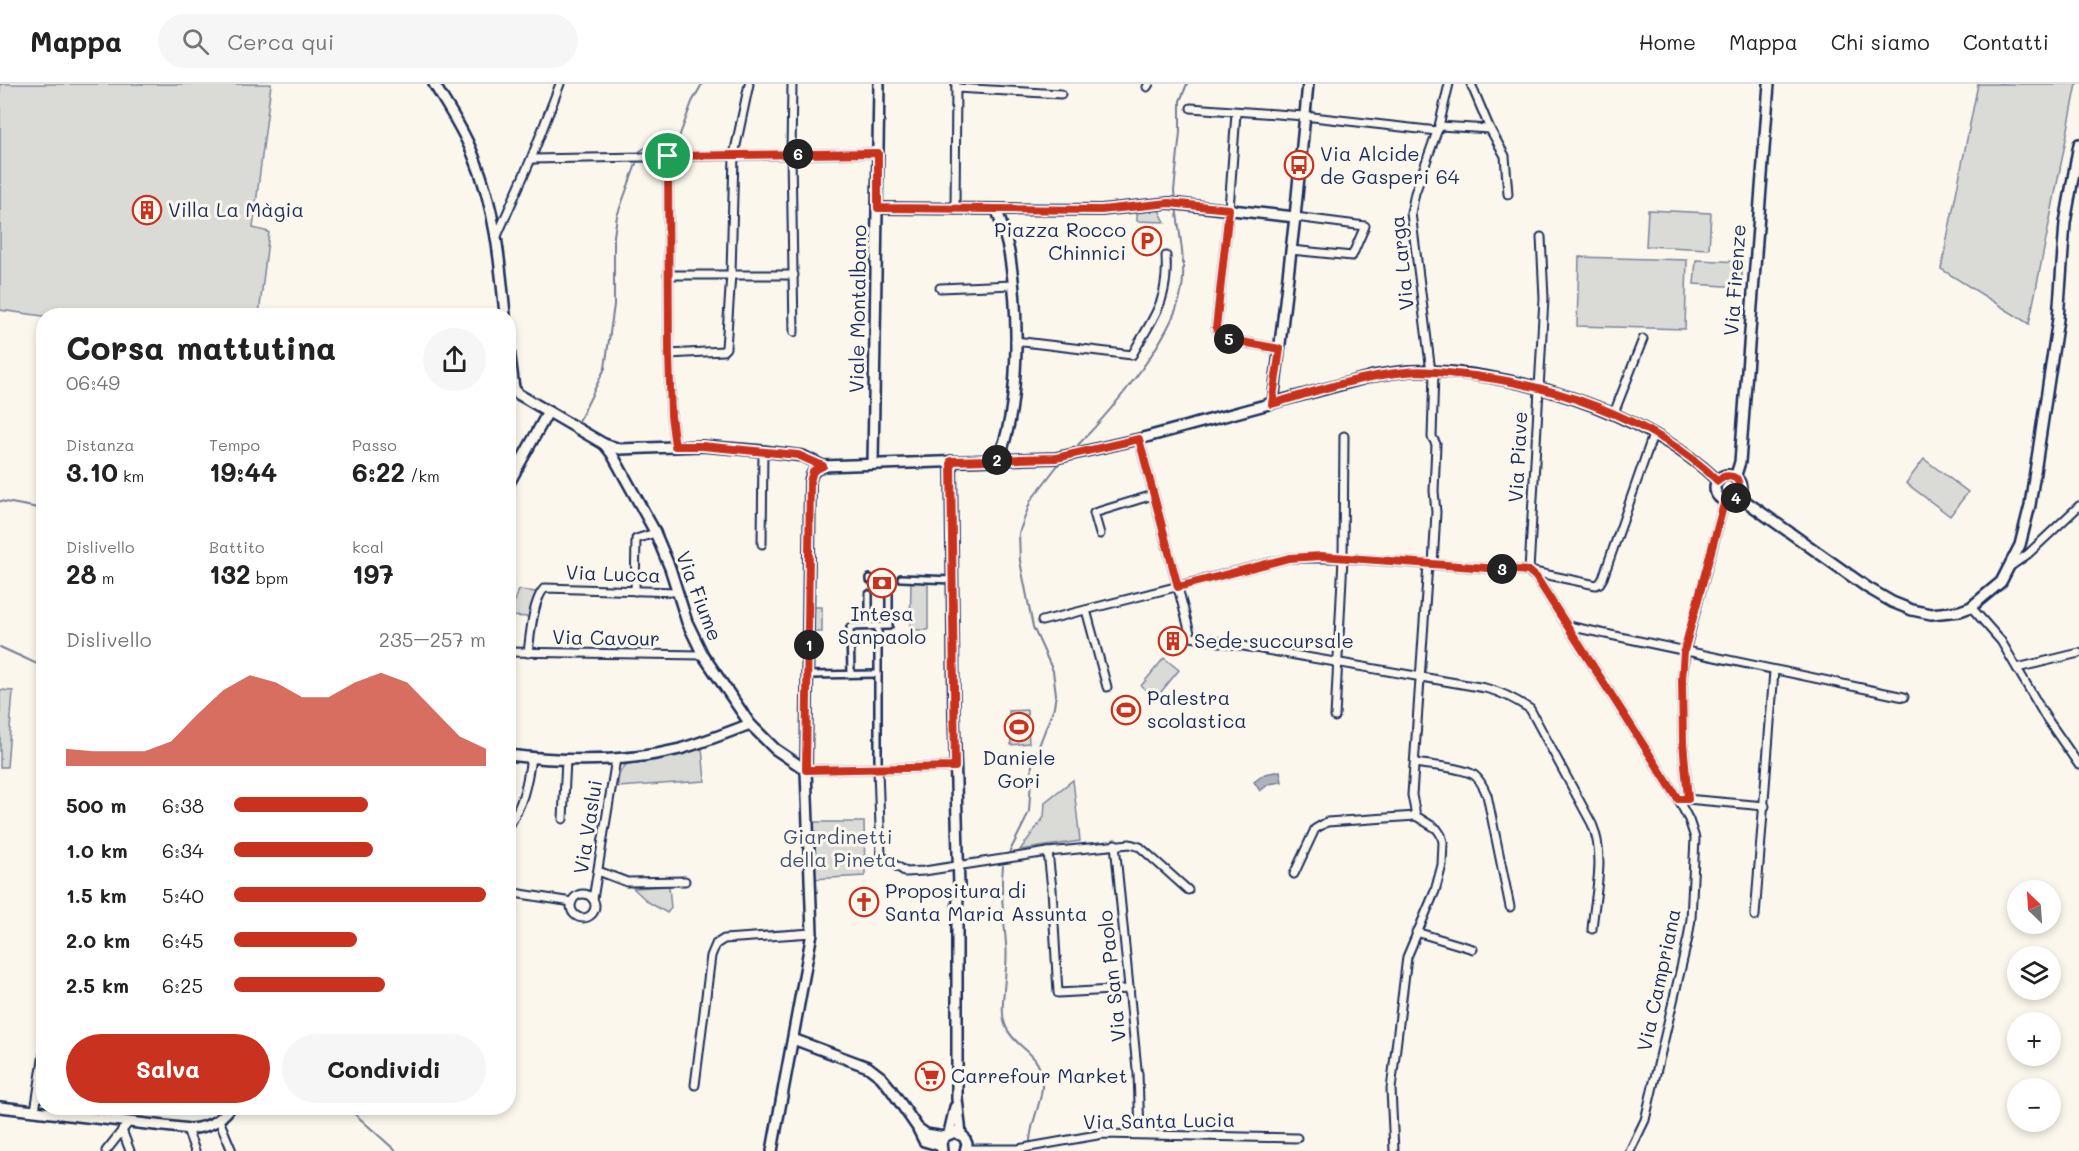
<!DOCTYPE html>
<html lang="it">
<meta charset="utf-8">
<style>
body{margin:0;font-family:Mali,sans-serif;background:#f6f6f6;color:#222;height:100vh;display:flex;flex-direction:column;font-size:22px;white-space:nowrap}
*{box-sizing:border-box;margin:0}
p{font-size:20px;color:#767676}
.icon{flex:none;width:33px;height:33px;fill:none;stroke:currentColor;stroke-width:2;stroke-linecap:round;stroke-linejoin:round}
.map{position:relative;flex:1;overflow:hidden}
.details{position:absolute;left:36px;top:224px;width:480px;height:807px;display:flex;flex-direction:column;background:#fff;border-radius:24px;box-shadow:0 3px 9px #0003}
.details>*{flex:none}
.needle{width:39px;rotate:335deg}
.tools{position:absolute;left:2007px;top:796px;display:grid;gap:12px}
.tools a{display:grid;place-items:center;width:54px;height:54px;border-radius:50%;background:#fff;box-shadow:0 3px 9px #0003;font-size:30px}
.pin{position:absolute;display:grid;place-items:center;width:51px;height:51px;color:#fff;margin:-26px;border:3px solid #fff;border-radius:50%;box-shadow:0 2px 6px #0007}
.km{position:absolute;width:30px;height:30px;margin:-15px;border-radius:50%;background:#222;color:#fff;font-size:16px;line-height:30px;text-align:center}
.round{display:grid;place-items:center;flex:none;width:63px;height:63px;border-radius:32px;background:#f6f6f6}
.headline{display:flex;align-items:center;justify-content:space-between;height:102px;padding:0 30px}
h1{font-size:33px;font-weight:700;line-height:45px}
.stats{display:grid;grid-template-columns:repeat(3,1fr);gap:9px;height:102px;padding:6px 30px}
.stats div{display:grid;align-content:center}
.stats b{font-size:26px;font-weight:700}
.stats small{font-size:16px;font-weight:400}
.stats p{font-size:16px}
.chart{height:168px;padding:12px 30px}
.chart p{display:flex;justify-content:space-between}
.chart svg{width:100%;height:108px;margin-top:6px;fill:#c8321e;opacity:.7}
.primary-button{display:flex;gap:12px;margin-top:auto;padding:12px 30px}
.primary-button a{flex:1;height:69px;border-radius:36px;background:#c8321e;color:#fff;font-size:24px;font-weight:700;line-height:69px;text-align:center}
.primary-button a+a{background:#f6f6f6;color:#222}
ul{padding:0 30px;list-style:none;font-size:20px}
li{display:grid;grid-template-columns:96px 72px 1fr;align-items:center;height:45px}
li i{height:15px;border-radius:8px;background:#c8321e}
header{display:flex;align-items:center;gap:36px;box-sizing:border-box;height:84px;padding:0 30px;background:#fff;border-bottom:2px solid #e0e0e0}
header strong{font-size:28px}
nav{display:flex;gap:33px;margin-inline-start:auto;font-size:21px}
.search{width:420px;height:54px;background:#f6f6f6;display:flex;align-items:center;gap:15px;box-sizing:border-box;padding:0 21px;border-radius:33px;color:#767676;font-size:22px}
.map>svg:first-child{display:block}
.green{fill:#dadad7;stroke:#7a849a;stroke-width:1.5}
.water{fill:#afb3bb;stroke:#747e96;stroke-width:1.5}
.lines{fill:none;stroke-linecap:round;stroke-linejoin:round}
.stream{stroke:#747e96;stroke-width:2}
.pedestrian-tunnel{stroke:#cecfd0;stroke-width:5;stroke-dasharray:5 2.5;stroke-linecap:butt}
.pedestrian-casing{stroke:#1b2f5e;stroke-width:10}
.minor-casing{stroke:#1b2f5e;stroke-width:11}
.tertiary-casing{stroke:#1b2f5e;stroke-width:14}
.pedestrian{stroke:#fbf7ec;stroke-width:5}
.minor{stroke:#fbf7ec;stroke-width:7}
.tertiary{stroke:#fbf7ec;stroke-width:9}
.route-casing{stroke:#fff;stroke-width:12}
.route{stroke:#c8321e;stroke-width:8}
.labels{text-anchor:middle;stroke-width:6;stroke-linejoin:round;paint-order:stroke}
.poi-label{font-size:20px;fill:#1b2f5e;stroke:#fbf7ec;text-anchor:start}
.street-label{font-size:20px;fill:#1b2f5e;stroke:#fbf7ec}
.park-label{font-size:20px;fill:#415176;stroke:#fbf7ec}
</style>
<header>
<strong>Mappa</strong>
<div class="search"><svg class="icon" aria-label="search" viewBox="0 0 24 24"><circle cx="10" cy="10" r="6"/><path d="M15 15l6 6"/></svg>Cerca qui</div>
<nav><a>Home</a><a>Mappa</a><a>Chi siamo</a><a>Contatti</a></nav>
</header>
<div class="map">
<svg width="2079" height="1067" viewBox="0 0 2079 1067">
<rect width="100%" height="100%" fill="#fbf7ec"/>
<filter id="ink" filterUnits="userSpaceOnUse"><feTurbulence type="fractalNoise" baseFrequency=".0167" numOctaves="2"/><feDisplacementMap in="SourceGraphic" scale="12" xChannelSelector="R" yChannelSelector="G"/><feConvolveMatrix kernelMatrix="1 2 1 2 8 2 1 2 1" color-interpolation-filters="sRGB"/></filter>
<g filter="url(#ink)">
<g class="green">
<polygon points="0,0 271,0 253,144 269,148 259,231 43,232 0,226"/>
<polygon points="1978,0 2077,0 2029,240 1941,185"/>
<polygon points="1159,126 1165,138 1137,137 1137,128"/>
<polygon points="1648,126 1711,129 1709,165 1646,162"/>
<polygon points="1579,173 1687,176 1685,245 1577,242"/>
<polygon points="1696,176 1743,178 1741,203 1694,200"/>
<polygon points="1924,375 1968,408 1950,432 1906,399"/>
<polygon points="911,498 928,498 928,546 910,546"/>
<polygon points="519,506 536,508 530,533 509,532"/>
<rect x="813" y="523" width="9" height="25"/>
<polygon points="1164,574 1179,586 1156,614 1141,602"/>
<polygon points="0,606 13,607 7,683 0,683"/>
<polygon points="1027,626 1029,659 1011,661 1009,627"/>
<path d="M 702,664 L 705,697 L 618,703 C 618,692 619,685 629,679 Z"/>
<polygon points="1073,696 1080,757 1020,766 1044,733 1045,718"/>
<polygon points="810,738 864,738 865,792 812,795"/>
<polygon points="669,802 671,824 667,829 648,818 633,804"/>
</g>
<polygon class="water" points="1280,687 1282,698 1269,700 1260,707 1254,698 1265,690"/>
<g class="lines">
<g class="stream">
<polyline points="640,67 645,64 666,64 678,56 692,18 702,0"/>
<polyline points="1175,116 1174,107 1180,48 1180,17 1187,0"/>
<polyline points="579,337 605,284 614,221 614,152 617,132 636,80"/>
<path d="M 1078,361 C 1112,326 1171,256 1181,209 C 1187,184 1179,147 1176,122"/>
<polyline points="0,417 44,425"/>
<polyline points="0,563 44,583"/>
<polyline points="1009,769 1025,737 1029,727 1032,680 1054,623 1056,610 1053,587 1033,543 1020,477 1019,449 1031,416 1058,381"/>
<path d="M 1003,782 C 1000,808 1004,833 1006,860 C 1008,875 1005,891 1004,906 C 1003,917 1001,932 1006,943 C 1015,964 1039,967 1042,994 C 1044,1016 1031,1035 1030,1057"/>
<polyline points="347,1023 396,1067"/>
</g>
<g class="pedestrian-tunnel">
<polyline points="869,510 870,496"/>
<polyline points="889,510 889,496"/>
</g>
<g class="pedestrian-casing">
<g id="pedestrian">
<polyline points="901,494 953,496"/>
<polyline points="870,496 870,494"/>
<polyline points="889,496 890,494"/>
<polyline points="869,542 869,510"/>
<polyline points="851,590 850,543 889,542 889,510"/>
<polyline points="808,591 878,590"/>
<polyline points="878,685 878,542"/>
</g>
</g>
<g class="minor-casing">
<g id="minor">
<polyline points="792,0 791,70 794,248"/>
<polyline points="1471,0 1490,45"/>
<polyline points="1147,3 1149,0"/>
<polyline points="956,4 1061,10"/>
<polyline points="1191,24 1304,32 1437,47"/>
<polyline points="1236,29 1229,125 1216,244 1221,254 1280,265"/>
<polyline points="1439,42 1490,45 1505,72 1508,110"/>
<polyline points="668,72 669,270 671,332 675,362"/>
<polyline points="531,75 878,69"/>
<polyline points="955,126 956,0"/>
<polyline points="497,152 531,75 560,0"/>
<polyline points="1291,166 1352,172 1365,142 1295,133"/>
<polyline points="668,191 794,191"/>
<polyline points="940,204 1013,201"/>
<path d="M 1015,257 L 1132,271 C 1153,233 1169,218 1166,172"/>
<polyline points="669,270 723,267 726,264 731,190 734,71 749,0"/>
<polyline points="1431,288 1411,129 1415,109 1439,42 1449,0"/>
<polyline points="1614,329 1643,255"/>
<path d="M 1139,355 L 1191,553 L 1485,604 C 1502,608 1515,615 1530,625 L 1592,740 C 1606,772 1595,811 1592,845"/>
<polyline points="1100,450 1094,429 1153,411"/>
<polyline points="762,460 763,367"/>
<polyline points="1433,481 1436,428 1434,407 1436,360 1432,353 1434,288"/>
<polyline points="2011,482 2028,470 2079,422"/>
<polyline points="1529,487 1544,214 1541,153"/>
<polyline points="1529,488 1536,493 1678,715 1689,736 1695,754 1691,835 1688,854 1645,1036 1630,1067"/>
<polyline points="635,507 636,455 655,449"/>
<polyline points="1971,523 2001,557 2045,632 2079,681"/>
<polyline points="1086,526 1107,603"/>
<polyline points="1042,537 1289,474 1343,474 1529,487 1596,501 1600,499 1603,494 1653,351"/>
<polyline points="1568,542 1904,613"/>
<polyline points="508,568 703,571"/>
<path d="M 528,569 C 530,553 533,514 545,504 L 677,508"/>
<polyline points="2017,584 2079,569"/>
<polyline points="1335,633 1343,474 1344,352"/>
<path d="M 1415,679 C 1431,682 1461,683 1474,691 C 1480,695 1484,704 1487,711 L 1510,823"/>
<polyline points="878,685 881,772 906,788 924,787 1048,768 1130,760 1140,763 1188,806"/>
<polyline points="806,686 955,683"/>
<polyline points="1686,715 1765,722"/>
<polyline points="1688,715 1683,658 1682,596 1685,567 1725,416"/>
<polyline points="1416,732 1412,711 1428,480"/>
<polyline points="563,735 566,676"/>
<path d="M 508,743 C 523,721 527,700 531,674"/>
<polyline points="1115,760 1137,985"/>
<polyline points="1048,768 1052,805 1058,909 1130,905"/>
<polyline points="598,787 627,798 685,797"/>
<polyline points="1294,790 1315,745 1327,738 1416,732 1437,745 1441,751 1443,758 1442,781 1435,807 1407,873 1391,1005 1394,1067"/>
<polyline points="508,808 572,818"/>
<circle cx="583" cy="822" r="12"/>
<polyline points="593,815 616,675"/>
<polyline points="1755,832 1774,587"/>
<polyline points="1416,848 1473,865"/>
<polyline points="1138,989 1140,1050"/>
<polyline points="695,1001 711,872 716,860 724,855 812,849"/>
<polyline points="35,1027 44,969"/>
<polyline points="219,1036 232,1067"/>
<polyline points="187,1045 195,1067"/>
<polyline points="122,1046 130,1067"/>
<polyline points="966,1065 1018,1065 1103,1050 1297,1054"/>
<polyline points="106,1067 129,1038"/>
</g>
</g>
<g class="tertiary-casing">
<g id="tertiary">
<path d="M 434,0 C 448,23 464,47 474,73 C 495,123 500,177 505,231"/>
<polyline points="878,124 1101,126 1169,119 1295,133"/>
<path d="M 997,125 C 1001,141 1008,158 1010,174 C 1019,229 1020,325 998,376"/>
<polyline points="508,258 514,304 518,310 604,360 620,365 702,362 763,367 803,372 823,382"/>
<polyline points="1273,319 1295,133 1308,0"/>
<polyline points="604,360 612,370 654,446 670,484 687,538 703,571 750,640 775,665 806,686"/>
<polyline points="951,377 954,631 959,803 957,827 957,1015 961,1050"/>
<polyline points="873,380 879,0"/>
<circle cx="1728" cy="404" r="13"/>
<polyline points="1735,394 1740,378 1769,0"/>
<polyline points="508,401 548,328"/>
<polyline points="1739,410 1748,419 1868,504 1892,518 1912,526 1931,530 1960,527 1971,523 2001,498 2020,461 2030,421 2058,235 2065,139 2079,60"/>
<path d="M 508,671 C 566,678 624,679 680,665 C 703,658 727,649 750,640"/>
<polyline points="793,955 868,983 881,993 890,1004 917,1043 924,1057 941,1062"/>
<path d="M 0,1023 L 190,1045 C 209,1043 219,1038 231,1023"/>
<polyline points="919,1045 926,1050 944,1053"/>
<polyline points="949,1049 955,1023"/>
<path d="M 772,1067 L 812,849 L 806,686 L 810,398 C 811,389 814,386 823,382 L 1056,374 L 1139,355 L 1373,292 C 1385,290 1397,288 1409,287 C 1509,284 1646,327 1718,397"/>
<polyline points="942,1067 941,1059 944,1053 955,1048 964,1053 967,1060 965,1067"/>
</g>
</g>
<use href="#pedestrian" class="pedestrian"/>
<use href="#minor" class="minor"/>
<use href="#tertiary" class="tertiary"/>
</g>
</g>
<g class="lines" filter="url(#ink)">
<g class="route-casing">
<path id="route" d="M 878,69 L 878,124 L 1101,126 L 1169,119 L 1229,125 L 1216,244 L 1221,254 L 1280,265 L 1272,320 C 1316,307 1360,292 1406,288 C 1422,286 1439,288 1456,290 C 1547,298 1652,333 1718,397 C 1723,391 1731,391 1737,395 L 1741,406 L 1737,414 L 1725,416 L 1684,567 L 1682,596 L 1683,658 L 1688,715 L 1678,715 L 1536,493 L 1529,487 L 1321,472 L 1289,474 L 1178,503 L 1139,355 L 1056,374 L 951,377 L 955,683 L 806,686 L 810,398 L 813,387 L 823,382 L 798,371 L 702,362 L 675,362 L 671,332 L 669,270 L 668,72 Z"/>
</g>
<use href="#route" class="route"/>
</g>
<defs>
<g id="bus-ring" transform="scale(1.5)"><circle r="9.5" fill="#fbf7ec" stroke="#c8321e" stroke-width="1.5"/><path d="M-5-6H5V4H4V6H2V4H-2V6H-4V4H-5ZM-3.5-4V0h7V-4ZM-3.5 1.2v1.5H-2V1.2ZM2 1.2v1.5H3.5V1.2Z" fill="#c8321e"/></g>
<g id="building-ring" transform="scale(1.5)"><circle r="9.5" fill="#fbf7ec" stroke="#c8321e" stroke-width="1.5"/><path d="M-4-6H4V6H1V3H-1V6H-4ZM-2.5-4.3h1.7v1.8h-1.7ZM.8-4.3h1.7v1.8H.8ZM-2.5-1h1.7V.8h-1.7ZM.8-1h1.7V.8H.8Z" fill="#c8321e"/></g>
<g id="parking-ring" transform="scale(1.5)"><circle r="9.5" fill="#fbf7ec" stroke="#c8321e" stroke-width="1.5"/><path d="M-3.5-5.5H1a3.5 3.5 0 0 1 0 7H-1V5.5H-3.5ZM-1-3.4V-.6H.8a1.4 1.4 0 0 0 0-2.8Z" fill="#c8321e"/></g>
<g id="bank-ring" transform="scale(1.5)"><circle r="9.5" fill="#fbf7ec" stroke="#c8321e" stroke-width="1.5"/><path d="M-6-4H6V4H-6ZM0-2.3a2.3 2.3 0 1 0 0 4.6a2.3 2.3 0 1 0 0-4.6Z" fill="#c8321e"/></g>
<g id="stadium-ring" transform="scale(1.5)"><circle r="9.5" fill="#fbf7ec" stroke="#c8321e" stroke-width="1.5"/><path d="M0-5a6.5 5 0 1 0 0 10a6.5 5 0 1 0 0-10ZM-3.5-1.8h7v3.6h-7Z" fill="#c8321e"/></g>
<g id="church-ring" transform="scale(1.5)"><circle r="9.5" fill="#fbf7ec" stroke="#c8321e" stroke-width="1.5"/><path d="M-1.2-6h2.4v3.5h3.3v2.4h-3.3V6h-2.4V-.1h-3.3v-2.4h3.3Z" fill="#c8321e"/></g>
<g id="supermarket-ring" transform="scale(1.5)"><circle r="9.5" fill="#fbf7ec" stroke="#c8321e" stroke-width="1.5"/><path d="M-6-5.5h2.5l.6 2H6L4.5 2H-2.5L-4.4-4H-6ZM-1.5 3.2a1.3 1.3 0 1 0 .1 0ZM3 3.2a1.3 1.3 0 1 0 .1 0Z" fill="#c8321e"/></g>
</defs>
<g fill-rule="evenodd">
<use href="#bus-ring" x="1299" y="81"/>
<use href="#building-ring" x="147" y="126"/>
<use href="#parking-ring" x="1147" y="157"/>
<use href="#bank-ring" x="882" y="499"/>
<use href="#building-ring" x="1173" y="557"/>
<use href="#stadium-ring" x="1126" y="626"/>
<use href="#stadium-ring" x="1019" y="643"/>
<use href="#church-ring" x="864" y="818"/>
<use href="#supermarket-ring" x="930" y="992"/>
</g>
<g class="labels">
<g class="poi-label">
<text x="1320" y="77">Via Alcide<tspan x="1320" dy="23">de Gasperi 64</tspan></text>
<text x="168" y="133">Villa La Màgia</text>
<text x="1126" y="153" text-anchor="end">Piazza Rocco<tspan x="1126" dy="23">Chinnici</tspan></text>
<text x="882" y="537" text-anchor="middle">Intesa<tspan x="882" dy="23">Sanpaolo</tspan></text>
<text x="1194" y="564">Sede succursale</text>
<text x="1147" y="621">Palestra<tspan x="1147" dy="23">scolastica</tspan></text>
<text x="1019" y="681" text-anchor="middle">Daniele<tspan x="1019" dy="23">Gori</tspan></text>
<text x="885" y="814">Propositura di<tspan x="885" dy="23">Santa Maria Assunta</tspan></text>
<text x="951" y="999">Carrefour Market</text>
</g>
<g class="street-label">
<text transform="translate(1402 179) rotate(-96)" y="7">Via Larga</text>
<text transform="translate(1735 196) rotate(-86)" y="7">Via Firenze</text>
<text transform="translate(858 225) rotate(-89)" y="7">Viale Montalbano</text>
<text transform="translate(1518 373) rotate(-87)" y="7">Via Piave</text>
<text transform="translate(613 490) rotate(2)" y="7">Via Lucca</text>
<text transform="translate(699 512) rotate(69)" y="7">Via Fiume</text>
<text transform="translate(606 554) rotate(1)" y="7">Via Cavour</text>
<text transform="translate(588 743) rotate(-81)" y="7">Via Vaslui</text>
<text transform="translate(1112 892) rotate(-96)" y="7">Via San Paolo</text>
<text transform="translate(1659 896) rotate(-78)" y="7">Via Campriana</text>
<text transform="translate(1159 1037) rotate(-1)" y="7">Via Santa Lucia</text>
</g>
<g class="park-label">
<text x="838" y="760">Giardinetti<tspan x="838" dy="23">della Pineta</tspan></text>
</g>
</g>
</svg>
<div class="tools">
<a><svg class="needle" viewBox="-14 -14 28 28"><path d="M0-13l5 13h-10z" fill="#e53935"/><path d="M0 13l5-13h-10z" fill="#767676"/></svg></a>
<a><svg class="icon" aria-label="layers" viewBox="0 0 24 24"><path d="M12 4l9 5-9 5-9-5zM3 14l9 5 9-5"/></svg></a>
<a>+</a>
<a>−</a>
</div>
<div class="pin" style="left:668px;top:72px;background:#1e9e55"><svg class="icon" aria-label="arrive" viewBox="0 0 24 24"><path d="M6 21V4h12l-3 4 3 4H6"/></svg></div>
<b class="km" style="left:809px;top:561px">1</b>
<b class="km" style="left:997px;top:376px">2</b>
<b class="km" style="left:1502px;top:485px">3</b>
<b class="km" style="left:1736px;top:414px">4</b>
<b class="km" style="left:1229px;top:255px">5</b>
<b class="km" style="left:798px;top:70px">6</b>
<section class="details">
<div class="headline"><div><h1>Corsa mattutina</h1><p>06:49</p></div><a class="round"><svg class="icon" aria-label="share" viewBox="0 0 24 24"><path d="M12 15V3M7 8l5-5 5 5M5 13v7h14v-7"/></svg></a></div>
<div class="stats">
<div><p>Distanza</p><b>3.10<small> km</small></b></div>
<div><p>Tempo</p><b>19:44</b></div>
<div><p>Passo</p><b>6:22<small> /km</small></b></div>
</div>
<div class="stats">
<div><p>Dislivello</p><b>28<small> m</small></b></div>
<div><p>Battito</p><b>132<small> bpm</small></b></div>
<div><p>kcal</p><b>197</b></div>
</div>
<div class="chart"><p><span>Dislivello</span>235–257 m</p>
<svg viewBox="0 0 160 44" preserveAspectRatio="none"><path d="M0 44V37L10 38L20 38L30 38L40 34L50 23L60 13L70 7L80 10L90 16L100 16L110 10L120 6L130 10L140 21L150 32L160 37V44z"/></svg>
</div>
<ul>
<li><b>500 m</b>6:38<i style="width:53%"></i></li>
<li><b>1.0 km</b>6:34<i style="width:55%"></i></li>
<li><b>1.5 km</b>5:40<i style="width:100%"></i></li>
<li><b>2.0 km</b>6:45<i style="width:49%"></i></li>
<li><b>2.5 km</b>6:25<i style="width:60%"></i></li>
</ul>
<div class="primary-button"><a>Salva</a><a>Condividi</a></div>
</section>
</div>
